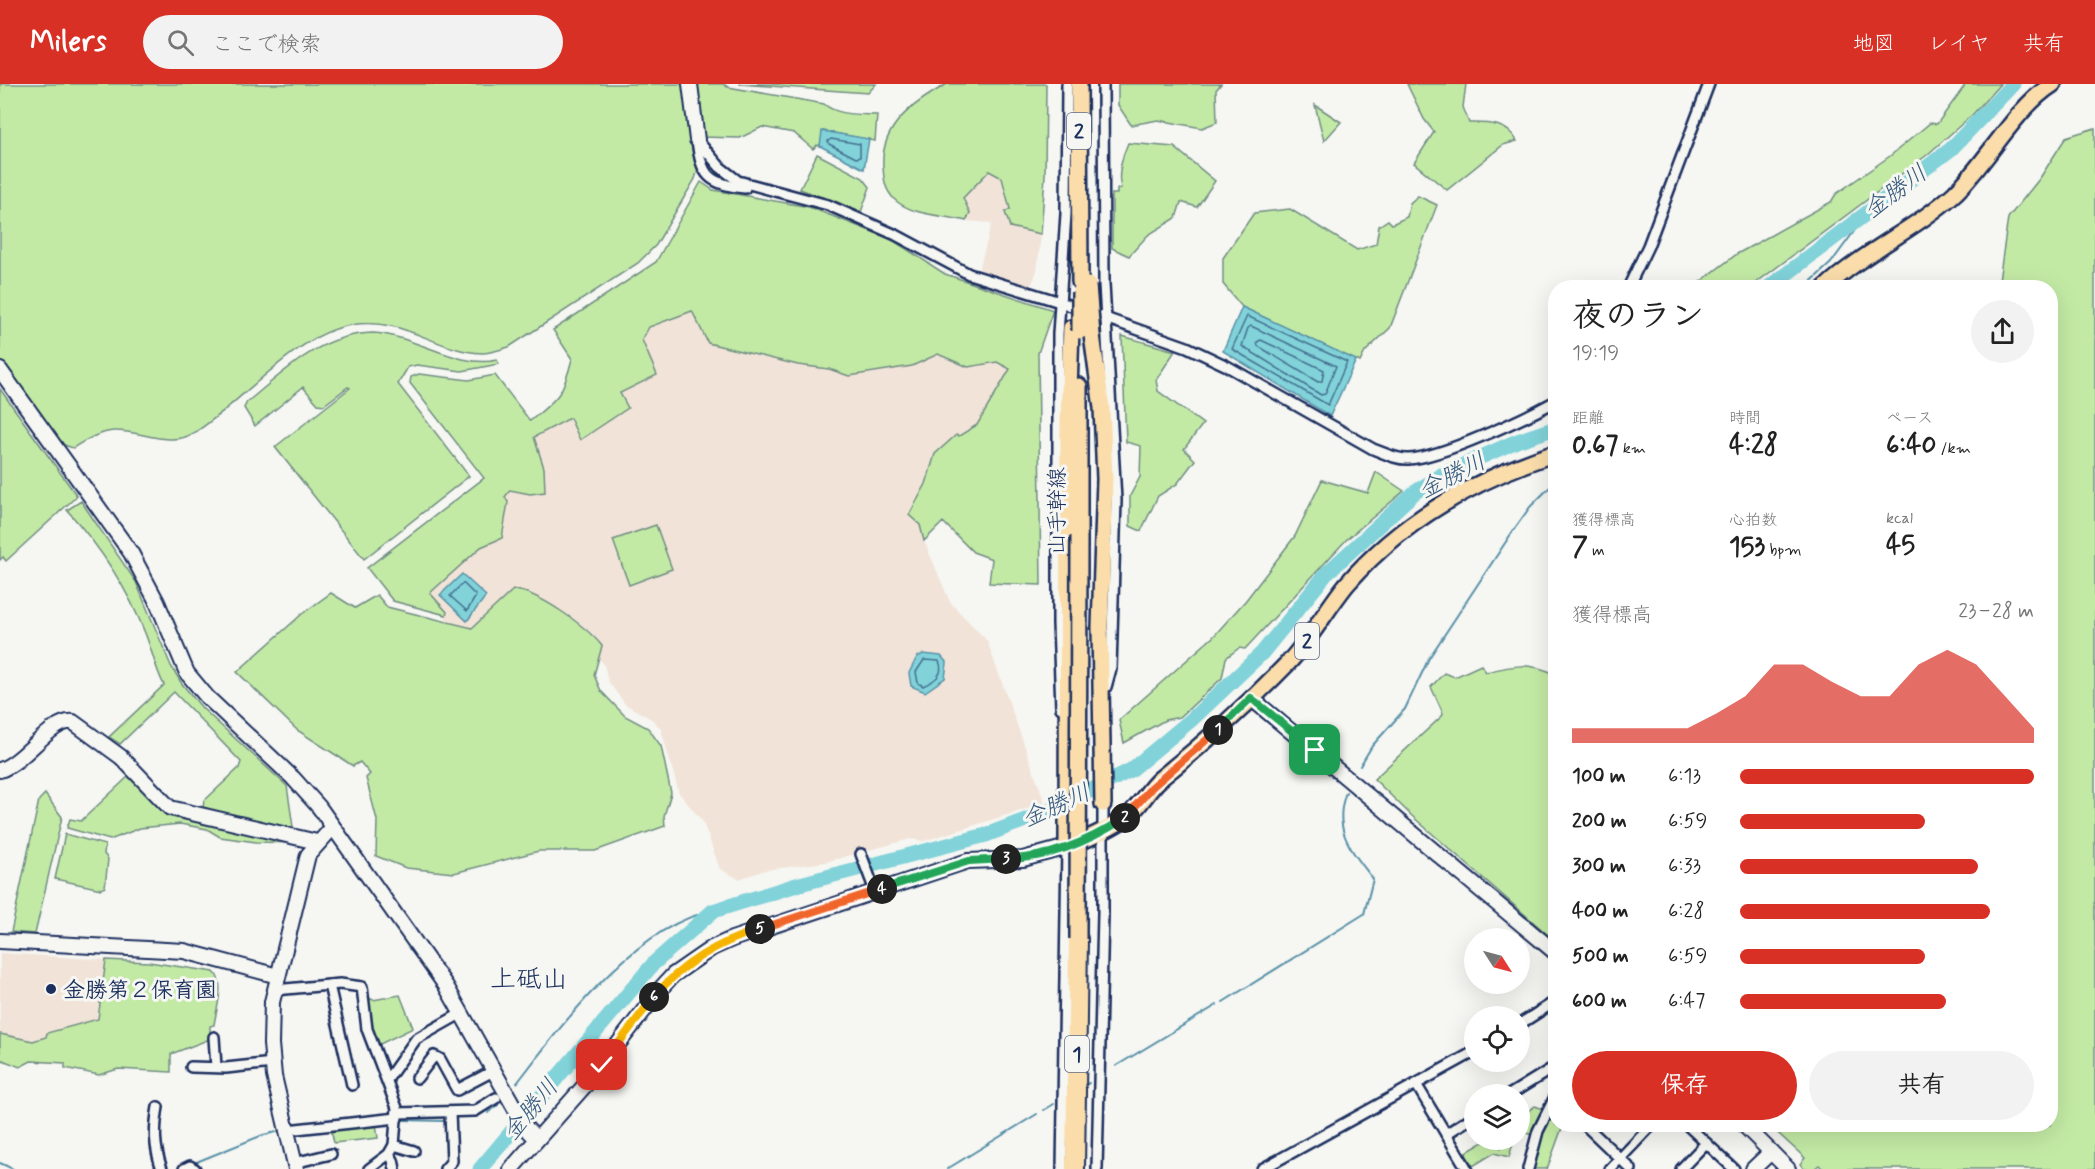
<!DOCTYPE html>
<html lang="ja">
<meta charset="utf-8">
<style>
body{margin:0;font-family:Mynerve,"Klee One",sans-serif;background:#f2f2f2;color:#222;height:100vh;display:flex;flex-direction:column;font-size:22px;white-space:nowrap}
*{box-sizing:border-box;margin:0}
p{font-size:20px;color:#767676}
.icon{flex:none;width:33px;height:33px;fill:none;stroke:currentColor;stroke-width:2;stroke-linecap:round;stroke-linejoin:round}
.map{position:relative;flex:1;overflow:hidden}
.panel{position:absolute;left:1548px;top:196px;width:510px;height:852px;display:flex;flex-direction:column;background:#fff;border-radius:24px;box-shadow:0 6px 24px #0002}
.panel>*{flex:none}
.needle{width:39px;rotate:126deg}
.fabs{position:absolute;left:1464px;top:844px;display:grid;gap:12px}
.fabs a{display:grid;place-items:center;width:66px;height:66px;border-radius:50%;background:#fff;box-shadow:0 6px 24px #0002;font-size:30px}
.pin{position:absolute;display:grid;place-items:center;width:51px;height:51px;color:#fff;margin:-26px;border-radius:12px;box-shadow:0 3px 9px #0006}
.km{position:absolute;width:30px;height:30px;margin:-15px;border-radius:50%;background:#222;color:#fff;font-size:16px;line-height:30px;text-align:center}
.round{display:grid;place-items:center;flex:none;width:63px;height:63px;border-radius:32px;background:#f2f2f2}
.headline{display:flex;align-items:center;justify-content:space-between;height:102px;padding:0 24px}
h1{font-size:33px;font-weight:700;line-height:45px}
.stats{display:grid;grid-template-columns:repeat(3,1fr);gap:9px;height:102px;padding:6px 24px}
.stats div{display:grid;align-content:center}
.stats b{font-size:26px;font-weight:700}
.stats small{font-size:16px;font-weight:400}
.stats p{font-size:16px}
.chart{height:168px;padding:12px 24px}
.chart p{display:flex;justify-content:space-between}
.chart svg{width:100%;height:108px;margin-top:6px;fill:#d93025;opacity:.7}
.action{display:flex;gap:12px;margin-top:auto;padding:12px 24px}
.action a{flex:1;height:69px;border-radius:36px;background:#d93025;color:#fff;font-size:24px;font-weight:700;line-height:69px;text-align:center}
.action a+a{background:#f2f2f2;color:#222}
ul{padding:0 24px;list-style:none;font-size:20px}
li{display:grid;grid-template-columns:96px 72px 1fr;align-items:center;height:45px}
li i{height:15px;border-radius:8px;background:#d93025}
header{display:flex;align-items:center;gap:36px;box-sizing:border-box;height:84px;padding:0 30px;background:#d93025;color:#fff}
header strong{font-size:28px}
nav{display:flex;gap:33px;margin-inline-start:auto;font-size:21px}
.search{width:420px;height:54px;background:#f2f2f2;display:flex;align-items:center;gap:15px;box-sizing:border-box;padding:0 21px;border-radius:33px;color:#767676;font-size:22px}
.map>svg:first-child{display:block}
.built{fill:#f1e3d7}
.green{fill:#c3eaa5;stroke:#6f8c82;stroke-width:1.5}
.water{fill:#81d2d9;stroke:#5891a8;stroke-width:1.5}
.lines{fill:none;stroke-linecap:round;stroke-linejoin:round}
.shore{stroke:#44708f;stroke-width:1.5}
.stream{stroke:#5891a8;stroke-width:2}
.river{stroke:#81d2d9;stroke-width:15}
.street-casing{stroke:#1b2f5e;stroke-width:14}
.secondary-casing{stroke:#1b2f5e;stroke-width:18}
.primary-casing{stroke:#1b2f5e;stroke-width:20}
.highway-casing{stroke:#1b2f5e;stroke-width:22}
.street{stroke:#f6f6f2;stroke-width:9}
.secondary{stroke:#f6f6f2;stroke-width:14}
.primary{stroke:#faddab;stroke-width:15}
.highway{stroke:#faddab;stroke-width:18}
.primary-bridge-casing{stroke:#1b2f5e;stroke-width:20;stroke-linecap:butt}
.primary-bridge{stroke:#faddab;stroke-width:15}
.split-1-casing{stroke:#fff;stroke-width:12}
.split-2-casing{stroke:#fff;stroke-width:12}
.split-3-casing{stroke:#fff;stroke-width:12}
.split-4-casing{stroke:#fff;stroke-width:12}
.split-5-casing{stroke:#fff;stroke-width:12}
.split-6-casing{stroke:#fff;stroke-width:12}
.split-7-casing{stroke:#fff;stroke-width:12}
.split-1{stroke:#22a559;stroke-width:8}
.split-2{stroke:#f0652b;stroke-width:8}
.split-3{stroke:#22a559;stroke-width:8}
.split-4{stroke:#22a559;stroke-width:8}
.split-5{stroke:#f0652b;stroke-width:8}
.split-6{stroke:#f5b400;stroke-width:8}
.split-7{stroke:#f5b400;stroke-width:8}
.poi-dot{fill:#1b2f5e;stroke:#f6f6f2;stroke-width:2}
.labels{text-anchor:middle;stroke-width:6;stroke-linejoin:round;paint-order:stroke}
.shield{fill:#f6f6f2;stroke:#5d6b8a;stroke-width:1.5}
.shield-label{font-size:21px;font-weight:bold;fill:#1b2f5e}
.street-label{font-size:22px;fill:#1b2f5e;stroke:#f6f6f2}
.poi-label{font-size:22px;font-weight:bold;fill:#1b2f5e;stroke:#f6f6f2;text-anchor:start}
.water-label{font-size:24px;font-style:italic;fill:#34587d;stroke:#f6f6f2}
.quarter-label{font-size:26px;fill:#1b2f5e;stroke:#f6f6f2}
</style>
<header>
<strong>Milers</strong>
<div class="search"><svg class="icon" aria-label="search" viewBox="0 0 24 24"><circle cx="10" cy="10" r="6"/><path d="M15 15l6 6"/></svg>ここで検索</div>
<nav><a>地図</a><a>レイヤ</a><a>共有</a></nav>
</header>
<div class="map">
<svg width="2095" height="1085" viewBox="0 0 2095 1085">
<rect width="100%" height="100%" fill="#f6f6f2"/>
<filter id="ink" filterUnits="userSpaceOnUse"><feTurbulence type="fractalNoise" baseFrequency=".0167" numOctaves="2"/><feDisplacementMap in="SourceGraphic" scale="12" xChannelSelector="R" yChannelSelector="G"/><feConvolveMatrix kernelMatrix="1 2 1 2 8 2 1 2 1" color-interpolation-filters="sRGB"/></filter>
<g filter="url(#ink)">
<g class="built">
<polygon points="989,86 1001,94 1010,126 1010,143 1041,150 1037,187 1029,206 978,189 992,139 966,137 970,129 963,114"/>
<polygon points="692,227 798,281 829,285 849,292 912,282 938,270 968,283 997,277 1010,286 977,341 959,352 956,351 935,370 926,400 909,431 920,441 924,457 950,518 987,557 1045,719 924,757 910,755 825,778 765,786 739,795 720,785 703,738 679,709 661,645 653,636 625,620 608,597 604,580 598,574 602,562 593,551 523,507 512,506 472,544 445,537 447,528 430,509 481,463 502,454 505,414 510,406 530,410 544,384 534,353 571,334 580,355 620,309 657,291 642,256 649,243"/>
<polygon points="0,869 106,876 98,935 47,949 46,953 32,957 0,950"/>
</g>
<g class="green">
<path d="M 0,0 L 684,0 L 687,33 L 698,85 L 695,95 L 656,161 L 638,179 L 509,263 C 501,265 491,269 482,269 C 435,267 404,232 351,241 C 295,250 242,319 194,349 C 170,364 140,346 114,347 C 99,348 85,356 73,364 L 61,360 L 0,278 Z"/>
<path d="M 695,0 L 723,0 L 728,3 L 824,20 C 838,32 860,30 877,31 L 875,57 L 823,47 L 820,62 L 817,61 L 813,65 L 794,49 L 762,43 L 740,54 L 701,53 Z"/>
<polygon points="739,0 876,0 868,9"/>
<path d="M 947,0 L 1046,0 L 1045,91 L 1041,150 L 1010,143 L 1005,128 L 1010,125 L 1002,94 L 989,87 L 963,114 L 970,129 L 966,137 C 944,131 913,132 895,116 C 885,106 884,97 883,83 C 880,41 914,19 947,0 Z"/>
<polygon points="1118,0 1221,0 1216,6 1217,38 1202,44 1158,36 1131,41 1118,21"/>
<path d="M 1407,0 L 1466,0 L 1463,23 L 1469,39 C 1487,39 1507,38 1517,57 L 1503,61 L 1447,106 L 1414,79 L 1434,48 L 1424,35 Z"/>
<polygon points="1966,0 2000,0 1973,30 1927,71 1749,204 1692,204 1737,170 1831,118 1836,110 1890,72 1930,39 1937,40"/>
<polygon points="1315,21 1341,38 1324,57"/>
<polygon points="2095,44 2095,1085 1823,1085 1819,1081 1814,1085 1804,1085 1800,1080 1805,1074 1769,1041 2050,1041 2050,204 1998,204 2008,134 2040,94 2066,53"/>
<path d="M 1128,59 L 1174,63 L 1215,97 L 1197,123 L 1181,118 L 1176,134 L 1148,151 L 1129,172 L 1112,164 L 1112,110 L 1117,110 L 1117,105 L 1121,104 C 1117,91 1122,72 1128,59 Z"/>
<polygon points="817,70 863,94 870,103 861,128 800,105"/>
<path d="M 701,98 L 713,106 L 809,123 L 891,155 L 945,190 L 1053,226 L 1038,269 L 1041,501 L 989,499 L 992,475 L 973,468 L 943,438 L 924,457 L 920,441 L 909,431 L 926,400 L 935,370 L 956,351 L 959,352 L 977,341 L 1010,285 L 997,278 L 968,283 L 938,270 L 912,282 L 849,292 L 829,285 L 798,281 L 708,259 L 692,227 L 649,243 L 642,256 L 657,291 L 620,309 L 628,324 L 580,356 L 570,334 L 534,353 L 544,384 L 545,408 L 530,410 L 510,406 L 505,413 L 508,418 L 502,454 L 481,463 L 430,509 L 447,528 L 446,531 L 393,517 L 367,484 L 484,394 L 410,299 L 411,293 L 419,290 L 469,296 L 495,291 L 530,337 C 558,314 563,311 572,275 L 553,246 L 656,178 Z"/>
<polygon points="1418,112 1437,121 1390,244 1365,268 1360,278 1242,223 1223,200 1223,174 1254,129 1290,125 1357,166 1376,160 1379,142 1388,136 1392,140 1407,133 1410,119"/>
<path d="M 373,249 C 414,251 458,285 497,276 L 499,280 L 462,287 L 417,281 L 408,283 L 398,300 L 469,392 L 364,475 L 275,363 L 350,304 L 348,303 L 324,321 L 318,320 L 303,303 L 255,342 L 244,324 L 247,318 C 285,287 320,250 373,249 Z"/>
<polygon points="1122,252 1175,267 1156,296 1158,307 1203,340 1184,365 1195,376 1177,400 1158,412 1141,447 1130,442 1130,412 1140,393 1141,362 1126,358"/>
<polygon points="0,305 77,412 6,477 3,473 0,476"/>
<polygon points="1376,388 1404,407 1347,455 1245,565 1239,564 1226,574 1222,594 1180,633 1165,636 1124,659 1119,636 1213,553 1246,516 1295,452 1322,396 1368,409"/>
<path d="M 81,417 L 136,498 L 171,582 L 182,600 L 203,625 L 287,702 L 293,743 L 287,748 L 203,723 L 204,717 L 239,684 L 241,678 L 174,608 L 120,660 L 109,653 L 164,601 C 155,584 152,566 145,549 C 127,503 100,463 67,426 Z"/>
<polygon points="656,441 672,485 629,501 613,456"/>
<path d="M 513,506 C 538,507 587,543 602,562 L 594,591 L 601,607 L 625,632 L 648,644 L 661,662 L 671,709 L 664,732 L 665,742 L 595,767 L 539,767 L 454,789 L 406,784 L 376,772 L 377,736 L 366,694 L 370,690 L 360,678 L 353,682 L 297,646 L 237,588 L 302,530 L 331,509 L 355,524 L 377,511 L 387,523 L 472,544 Z"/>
<path d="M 1481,581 L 1486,588 C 1515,581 1528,578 1555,590 L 1555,857 L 1412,732 L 1374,695 L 1442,632 L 1443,629 L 1431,603 L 1444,589 L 1455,593 Z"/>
<polygon points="130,691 167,728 299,759 256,758 220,753 207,745 180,740 140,744 110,756 67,744 70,735 81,737"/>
<polygon points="45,710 62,733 35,850 11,848 39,716"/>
<polygon points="65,750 105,761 104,770 108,775 105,803 101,805 55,795"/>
<path d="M 106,876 L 149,878 L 214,888 C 226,900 216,925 214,941 L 210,942 L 210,955 L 171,970 L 171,988 L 118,985 L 99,991 L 65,984 L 65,979 L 31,977 L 20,983 L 0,975 L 0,950 L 33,957 L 46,953 L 47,949 L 98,935 Z"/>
<polygon points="400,911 413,944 378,961 372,949 367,913 373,916"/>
<polygon points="1535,1022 1543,1025 1533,1051 1522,1048 1520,1050 1520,1033"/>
<polygon points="1556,1022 1556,1041 1563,1041 1547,1085 1532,1085 1542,1048"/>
<polygon points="376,1040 378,1054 334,1059 331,1045"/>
<polygon points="1487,1056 1495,1056 1501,1064 1509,1056 1514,1056 1509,1073 1494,1069 1473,1082 1465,1069"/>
</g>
<g class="water">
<polygon points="822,47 869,55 864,85 820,62"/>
<polygon points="1242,223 1356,276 1330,332 1223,267"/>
<polygon points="462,490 486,512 467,537 440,511"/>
<polygon points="923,570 941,572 947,579 945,594 925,608 911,602 909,589 917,573"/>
</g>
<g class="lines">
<g class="shore">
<polygon points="831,55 860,60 860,73 856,74 829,60 828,57"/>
<polygon points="1247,232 1347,278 1328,321 1232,265"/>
<polygon points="1251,242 1336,282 1325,310 1321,311 1242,262 1248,244"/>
<polygon points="1261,256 1324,286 1322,297 1318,298 1258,262 1257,258"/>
<polygon points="463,499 476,512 467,527 450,512"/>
<path d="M 924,576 L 939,577 C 945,591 934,597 923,602 L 918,599 L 916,588 Z"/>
</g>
<g class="stream">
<polyline points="1804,204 1831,179 1866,131"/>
<polyline points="1360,682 1372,662 1405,625 1429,574 1515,444 1530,423 1556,397"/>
<path d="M 1223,918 L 1364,830 L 1373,795 C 1351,766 1332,746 1346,708"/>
<polyline points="1116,982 1217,921"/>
<path d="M 517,999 C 563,940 636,840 713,827"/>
<polyline points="1083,1002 1089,999"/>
<polyline points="1044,1026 1054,1020"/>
<polyline points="488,1029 498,1021"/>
<polyline points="401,1036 444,1037"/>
<polyline points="0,1079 13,1085"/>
<polyline points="194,1079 263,1051 281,1047"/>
<polyline points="947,1085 1037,1030"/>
</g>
<g class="river">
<polyline points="1768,204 1951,65 2013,0"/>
<polyline points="480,1085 654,879 713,827 800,800 986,751 1054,725 1131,686 1191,636 1262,569 1327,489 1414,409 1441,391 1517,357 1556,344"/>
</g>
<g class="street-casing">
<g id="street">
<polyline points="1103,0 1104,200 1116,416 1111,585 1106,603"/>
<path d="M 697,56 L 720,83 L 738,97 L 828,121 L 896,151 L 969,190 L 1060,218 L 1187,263 L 1227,282 L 1373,365 C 1384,369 1397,376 1409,375 C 1442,373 1525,334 1556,317"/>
<path d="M 697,56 C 701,92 709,100 745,104"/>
<polyline points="1628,204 1648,162 1709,0"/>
<polyline points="1061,624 1058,539 1058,250 1066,130 1067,0"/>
<polyline points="861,770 875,807"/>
<polyline points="329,901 352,1001"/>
<polyline points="275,906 340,900 362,903 367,945 397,1024 394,1061 389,1070 369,1085"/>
<polyline points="1520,940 1556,917"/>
<polyline points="214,953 216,983"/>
<polyline points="191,983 226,984 273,979"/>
<polyline points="417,994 434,972 440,975 457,1006 495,986"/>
<polyline points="387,996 416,955 462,929"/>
<polyline points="1416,1000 1467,1085"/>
<polyline points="1509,1011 1556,982"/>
<path d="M 158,1023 C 154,1046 154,1063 162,1085"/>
<polyline points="397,1029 475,1027 496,1014"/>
<polyline points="1585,1041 1631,1085"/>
<polyline points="1687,1041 1734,1085"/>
<polyline points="287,1046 397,1034"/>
<polyline points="1446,1050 1474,1032"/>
<polyline points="394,1061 414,1067"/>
<polyline points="389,1070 393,1076 395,1085"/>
<polyline points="294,1079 331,1070"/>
<polyline points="184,1085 190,1082 195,1085"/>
<polyline points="445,1085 452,1077 450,1029"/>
<polyline points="1062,1085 1067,763"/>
<polyline points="1097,1085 1103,829 1103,720"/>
<polyline points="1262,1085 1474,968"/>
<polyline points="1528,1085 1538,1047 1556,1011"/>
<polyline points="1610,1085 1652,1041"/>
<polyline points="1681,1085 1706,1059"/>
</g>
</g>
<g class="secondary-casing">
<g id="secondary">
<polyline points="690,0 697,56"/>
<polyline points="0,286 131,469 157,518 187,589 207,613 293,694 319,723 446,902 526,1044 537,1055"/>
<polyline points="1251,614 1556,869"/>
<path d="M 0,686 C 25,678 51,635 73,638 L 121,673 L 170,724 L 317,758"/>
<polyline points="0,857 184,867 278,892"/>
<polyline points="1744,1041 1788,1085"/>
<polyline points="296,1085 274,992 271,960 272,918 308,771 333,743"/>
<polyline points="511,1085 595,990 662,903 673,891 712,864 732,855 968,777 1023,775 1067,763"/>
<polyline points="1753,1085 1771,1068"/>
</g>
</g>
<g class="primary-casing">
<g id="primary">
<polyline points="1079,0 1080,198"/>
<path d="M 1825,204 C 1865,167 1916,145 1955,109 C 1988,77 2016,23 2053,0"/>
<path d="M 1071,244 L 1068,339 L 1067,763 C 1087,755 1111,745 1128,732 C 1141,721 1148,705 1161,694 C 1206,658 1249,619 1289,578 C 1311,554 1326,526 1346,501 C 1402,436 1475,395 1556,369"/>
<polyline points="1092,251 1102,324 1105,395 1100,543 1103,720"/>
<polyline points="1079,452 1079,302"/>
</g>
</g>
<g class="highway-casing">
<polyline id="highway" points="1075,1085 1078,855"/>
</g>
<use href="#street" class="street"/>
<use href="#secondary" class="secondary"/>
<use href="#primary" class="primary"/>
<use href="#highway" class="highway"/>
<g class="primary-bridge-casing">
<g id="primary-bridge">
<polyline points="1088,201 1092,251"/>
<polyline points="1080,208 1080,247"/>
<polyline points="1078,855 1079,452"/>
</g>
</g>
<use href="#primary-bridge" class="primary-bridge"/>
</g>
</g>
<g class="lines" filter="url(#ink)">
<g class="split-1-casing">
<polyline id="split-1" points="1218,646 1251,614 1315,666"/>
</g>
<g class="split-2-casing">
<polyline id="split-2" points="1125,734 1152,703 1218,646"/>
</g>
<g class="split-3-casing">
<path id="split-3" d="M 1006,775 C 1048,775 1091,756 1125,734"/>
</g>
<g class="split-4-casing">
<polyline id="split-4" points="882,805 969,777 1006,775"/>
</g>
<g class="split-5-casing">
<polyline id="split-5" points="760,845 882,805"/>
</g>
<g class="split-6-casing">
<path id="split-6" d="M 654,913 C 683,878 718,859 760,845"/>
</g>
<g class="split-7-casing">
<polyline id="split-7" points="602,981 654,913"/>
</g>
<use href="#split-1" class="split-1"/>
<use href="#split-2" class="split-2"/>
<use href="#split-3" class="split-3"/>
<use href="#split-4" class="split-4"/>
<use href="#split-5" class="split-5"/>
<use href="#split-6" class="split-6"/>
<use href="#split-7" class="split-7"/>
</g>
<circle class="poi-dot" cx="51" cy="905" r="6"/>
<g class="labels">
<g class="shield">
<rect x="1067" y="29" width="24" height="36" rx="4.5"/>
<rect x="1295" y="539" width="24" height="36" rx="4.5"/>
<rect x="1065" y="952" width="24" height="36" rx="4.5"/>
</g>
<g class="shield-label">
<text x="1079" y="54">2</text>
<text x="1307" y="564">2</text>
<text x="1077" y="977">1</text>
</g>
<g class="street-label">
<text transform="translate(1056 427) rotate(-90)" y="8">山手幹線</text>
</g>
<g class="poi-label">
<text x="63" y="913">金勝第２保育園</text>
</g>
<g class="water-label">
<text transform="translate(1895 107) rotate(-37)" y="8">金勝川</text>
<text transform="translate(1452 391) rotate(-27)" y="8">金勝川</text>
<text transform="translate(1056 721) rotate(-24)" y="8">金勝川</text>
<text transform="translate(530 1025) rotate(-50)" y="8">金勝川</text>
</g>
<g class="quarter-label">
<text x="529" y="903">上砥山</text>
</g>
</g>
</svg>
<div class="fabs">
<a><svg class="needle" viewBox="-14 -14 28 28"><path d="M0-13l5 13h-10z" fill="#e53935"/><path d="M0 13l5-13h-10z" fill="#767676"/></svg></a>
<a><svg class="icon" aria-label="locate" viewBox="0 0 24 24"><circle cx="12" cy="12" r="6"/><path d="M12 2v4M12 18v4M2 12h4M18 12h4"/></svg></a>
<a><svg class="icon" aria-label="layers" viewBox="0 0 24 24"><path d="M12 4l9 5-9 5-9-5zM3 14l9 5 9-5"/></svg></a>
</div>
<div class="pin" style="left:1315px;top:666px;background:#1e9e55"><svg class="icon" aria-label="arrive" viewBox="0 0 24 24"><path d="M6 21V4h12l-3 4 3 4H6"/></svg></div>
<div class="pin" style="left:602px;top:981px;background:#d93025"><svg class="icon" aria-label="check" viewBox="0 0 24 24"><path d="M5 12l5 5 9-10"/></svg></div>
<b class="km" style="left:1218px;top:646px">1</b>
<b class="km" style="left:1125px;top:734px">2</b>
<b class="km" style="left:1006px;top:775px">3</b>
<b class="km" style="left:882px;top:805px">4</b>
<b class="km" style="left:760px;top:845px">5</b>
<b class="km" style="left:654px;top:913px">6</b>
<section class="panel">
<div class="headline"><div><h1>夜のラン</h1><p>19:19</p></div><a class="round"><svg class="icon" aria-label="share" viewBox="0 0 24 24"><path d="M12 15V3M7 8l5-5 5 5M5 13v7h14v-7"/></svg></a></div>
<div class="stats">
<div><p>距離</p><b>0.67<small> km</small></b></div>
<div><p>時間</p><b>4:28</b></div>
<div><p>ペース</p><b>6:40<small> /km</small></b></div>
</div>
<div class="stats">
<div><p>獲得標高</p><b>7<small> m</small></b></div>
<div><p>心拍数</p><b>153<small> bpm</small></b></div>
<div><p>kcal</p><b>45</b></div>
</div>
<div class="chart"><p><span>獲得標高</span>23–28 m</p>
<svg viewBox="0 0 160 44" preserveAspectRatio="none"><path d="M0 44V38L10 38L20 38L30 38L40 38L50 32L60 25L70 12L80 12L90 19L100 25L110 25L120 12L130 6L140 12L150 25L160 38V44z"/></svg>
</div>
<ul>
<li><b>100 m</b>6:13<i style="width:100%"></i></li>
<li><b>200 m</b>6:59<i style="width:63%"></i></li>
<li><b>300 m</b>6:33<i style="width:81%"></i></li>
<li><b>400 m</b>6:28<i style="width:85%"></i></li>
<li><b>500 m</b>6:59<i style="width:63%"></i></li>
<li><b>600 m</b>6:47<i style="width:70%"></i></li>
</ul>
<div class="action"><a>保存</a><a>共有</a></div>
</section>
</div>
